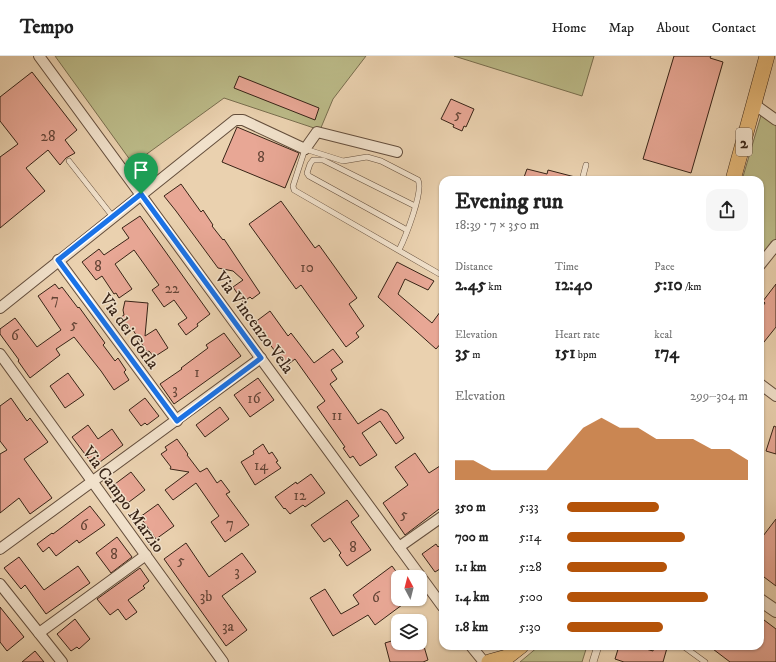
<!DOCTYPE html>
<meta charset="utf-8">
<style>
body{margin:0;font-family:"IM FELL DW Pica",serif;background:#f6f6f6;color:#222;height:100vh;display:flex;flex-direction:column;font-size:15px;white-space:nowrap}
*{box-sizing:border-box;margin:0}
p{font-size:13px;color:#767676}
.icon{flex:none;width:22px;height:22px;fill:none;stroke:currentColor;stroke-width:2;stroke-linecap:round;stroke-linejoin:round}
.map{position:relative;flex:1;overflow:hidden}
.sheet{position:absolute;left:439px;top:120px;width:325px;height:474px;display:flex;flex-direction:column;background:#fff;border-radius:12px;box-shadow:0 1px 3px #0004}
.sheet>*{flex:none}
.needle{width:26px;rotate:353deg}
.buttons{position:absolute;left:391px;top:514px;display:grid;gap:8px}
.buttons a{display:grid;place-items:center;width:36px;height:36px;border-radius:8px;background:#fff;box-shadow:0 1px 3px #0004;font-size:20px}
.pin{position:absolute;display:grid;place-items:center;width:34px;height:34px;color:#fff;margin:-41px -17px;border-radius:50% 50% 50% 0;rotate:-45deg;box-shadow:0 0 4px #0007}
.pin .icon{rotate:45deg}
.round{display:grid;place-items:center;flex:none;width:42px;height:42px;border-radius:12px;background:#f6f6f6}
.summary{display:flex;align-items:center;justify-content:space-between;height:68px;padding:0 16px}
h1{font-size:22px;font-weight:800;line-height:30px}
.figures{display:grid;grid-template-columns:repeat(3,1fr);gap:6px;height:68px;padding:4px 16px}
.figures div{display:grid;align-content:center}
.figures b{font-size:17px;font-weight:800}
.figures small{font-size:11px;font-weight:400}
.figures p{font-size:11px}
.chart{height:112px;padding:8px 16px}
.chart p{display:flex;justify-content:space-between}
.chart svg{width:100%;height:72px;margin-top:4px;fill:#b45309;opacity:.7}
ul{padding:0 16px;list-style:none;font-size:13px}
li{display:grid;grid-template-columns:64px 48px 1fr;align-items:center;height:30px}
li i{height:10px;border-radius:5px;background:#b45309}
header{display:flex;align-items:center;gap:24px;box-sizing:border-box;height:56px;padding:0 20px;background:#fff;border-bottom:1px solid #e0e0e0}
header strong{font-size:19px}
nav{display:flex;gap:22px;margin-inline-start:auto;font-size:14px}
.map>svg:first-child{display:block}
.green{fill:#bbba88;stroke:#796e4f}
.building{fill:#e8a795;stroke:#372316}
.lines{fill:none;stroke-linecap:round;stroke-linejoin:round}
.service-casing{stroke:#644e3c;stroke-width:6}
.pedestrian-casing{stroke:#644e3c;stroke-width:8}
.minor-casing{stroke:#644e3c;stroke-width:12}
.tertiary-casing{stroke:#644e3c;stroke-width:14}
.primary-casing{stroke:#372316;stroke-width:16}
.service{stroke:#f1e1cb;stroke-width:5}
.pedestrian{stroke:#f1e1cb;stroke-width:7}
.minor{stroke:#f1e1cb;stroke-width:10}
.tertiary{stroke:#f1e1cb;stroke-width:12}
.primary{stroke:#e5b878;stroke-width:15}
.route-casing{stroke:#fff;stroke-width:8}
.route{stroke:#1a73e8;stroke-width:5}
.labels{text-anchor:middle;stroke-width:3;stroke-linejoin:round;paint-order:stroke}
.number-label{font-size:15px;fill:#634436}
.shield{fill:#f1e1cb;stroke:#6f5c4c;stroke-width:1}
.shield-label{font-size:16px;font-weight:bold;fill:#372316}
.street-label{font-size:17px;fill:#372316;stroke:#f1e1cb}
</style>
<header>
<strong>Tempo</strong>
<nav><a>Home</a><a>Map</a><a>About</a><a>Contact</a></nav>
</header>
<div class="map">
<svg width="776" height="606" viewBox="0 0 776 606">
<rect width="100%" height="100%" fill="#ead1af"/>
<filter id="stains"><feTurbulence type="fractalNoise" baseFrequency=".005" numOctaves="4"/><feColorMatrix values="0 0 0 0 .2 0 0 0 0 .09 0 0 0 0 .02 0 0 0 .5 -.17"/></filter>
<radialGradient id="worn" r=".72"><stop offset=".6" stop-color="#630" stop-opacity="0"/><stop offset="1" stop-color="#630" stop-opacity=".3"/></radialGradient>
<g class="green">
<polygon points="55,0 366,0 333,43 320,74 224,42 133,108"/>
<polygon points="454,0 594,0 582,40"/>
<polygon points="762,56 776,67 776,187 760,206 760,124 742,124"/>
<polygon points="539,590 587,590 582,606 520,606"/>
</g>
<g class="building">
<polygon points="674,0 711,0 710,2 723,6 691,117 643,103"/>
<polygon points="32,16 77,74 65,84 75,97 66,102 60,109 48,94 26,112 45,135 0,172 0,101 18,88 0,65 0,41"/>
<polygon points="239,20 319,52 315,64 234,32"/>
<polygon points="451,43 474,53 466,71 464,70 462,75 453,71 454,69 441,63"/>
<polygon points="237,71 299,97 285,132 222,106"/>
<polygon points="527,113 547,118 548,114 575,121 575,124 523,124"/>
<polygon points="181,128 201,156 203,154 213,169 212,170 223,184 224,183 260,237 252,243 250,241 243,246 233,231 243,224 233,215 218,212 176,155 164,140"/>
<polygon points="281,145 315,192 319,189 357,242 349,248 364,270 356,277 359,281 346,291 301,229 296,233 249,168"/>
<polygon points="140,160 210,258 197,268 198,270 186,279 178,268 187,262 174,244 164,251 152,234 159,229 134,194 115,208 132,233 119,242 116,237 114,238 102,220 96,224 82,206 99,193 104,199 129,182 122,172"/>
<polygon points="397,206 434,225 428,234 405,223 398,238 432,267 443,252 443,285 436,293 378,241"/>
<polygon points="55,228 59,233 62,231 78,252 79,251 105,287 103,289 115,305 118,302 126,314 124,316 129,324 114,334 101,315 74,281 56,293 60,299 30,322 18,305 19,304 0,278 0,273 15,262 37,291 61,274 38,240"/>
<polygon points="776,228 776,271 760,291 760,254 765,247 763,245"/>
<polygon points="125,245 148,247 145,280 156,273 168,292 154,301 149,295 147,296 133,274 127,278 117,264 124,259 123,254"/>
<polygon points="270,255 288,280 291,277 314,307 333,293 343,306 331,314 337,323 330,328 358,368 381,353 387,356 404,382 396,388 380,365 362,377 377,399 360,410 353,400 350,402 343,392 345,391 317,351 325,345 295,303 286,310 254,267"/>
<polygon points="224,277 241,300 174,348 160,328 182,313 181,312 208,292 206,289"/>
<polygon points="68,317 84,339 65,352 50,330"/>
<polygon points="258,322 274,344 250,361 234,339"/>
<polygon points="11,342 27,365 30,362 48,386 24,403 52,442 30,458 19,442 0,457 0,398 7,394 0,385 0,350"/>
<polygon points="145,342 159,360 147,369 145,367 141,370 129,354"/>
<polygon points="220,351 229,363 205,381 196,369"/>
<polygon points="88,369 98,383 112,373 123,389 100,406 91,406 72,381"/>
<polygon points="774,370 776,371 776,398 766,395"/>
<polygon points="177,383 188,398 187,399 200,416 207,412 217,427 221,424 230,436 226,438 249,469 225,486 211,466 219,460 196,427 173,444 165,434 189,416 170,413 171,411 161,398 167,394 165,391"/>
<polygon points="263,388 269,398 272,396 278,405 276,406 281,412 255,429 241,406 254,398 253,395"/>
<polygon points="415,397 429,417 443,408 443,450 405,479 383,447 408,429 395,411"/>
<polygon points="131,416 145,434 125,449 111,431"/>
<polygon points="311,418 325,437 305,451 303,449 290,458 285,452 284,453 275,441 296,426 297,428"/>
<polygon points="347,444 359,460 351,466 371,494 347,510 339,499 341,497 330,482 324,486 311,469"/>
<polygon points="158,448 174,470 156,483 140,461"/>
<polygon points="90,450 105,469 79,487 77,484 56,500 49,491 43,496 37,488 52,477 53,478"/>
<polygon points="776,463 776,530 760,518 760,484"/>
<polygon points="117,481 132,501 111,517 96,497"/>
<polygon points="186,487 209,521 242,497 256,516 222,540 247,574 226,590 164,503"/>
<polygon points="443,487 443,511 435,516 422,498 436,488 438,491"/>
<polygon points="19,501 44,534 78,510 90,527 46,558 25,529 21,533 4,512"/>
<polygon points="392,510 398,518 398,543 410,543 375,569 368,559 333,580 310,542 325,533 341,558 359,548 353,539"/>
<polygon points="140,512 149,525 143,530 145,532 128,544 137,556 126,564 118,553 110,559 97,543"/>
<polygon points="0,551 24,581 7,595 0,586"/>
<polygon points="760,561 776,573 776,606 730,606 709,590 760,590"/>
<polygon points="75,563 90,583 79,593 77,591 71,595 57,578"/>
<polygon points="398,583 398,587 423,587 428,604 423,606 390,606 385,587"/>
<polygon points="619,590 635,590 653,595 654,590 667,592 663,606 624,606 615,603"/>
<polygon points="35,595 44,606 22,606"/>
</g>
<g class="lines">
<g class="service-casing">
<g id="service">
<polyline points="69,105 113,161"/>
<polyline points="582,124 586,109"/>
<polyline points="407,174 309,120 307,117 310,108 313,104 323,104 415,150"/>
<path d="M 399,194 C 405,182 424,135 418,124 L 381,105 L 367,101 L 343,105 L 305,93 L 293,130 L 294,134 L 443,220"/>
<polyline points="683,590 705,606"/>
</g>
</g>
<g class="pedestrian-casing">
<polyline id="pedestrian" points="593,606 598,590"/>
</g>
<g class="minor-casing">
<g id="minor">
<polyline points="39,0 443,551"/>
<polyline points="754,48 776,64"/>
<polyline points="58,204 177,365"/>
<polyline points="760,209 776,189"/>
<polyline points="0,252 235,64 243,64 305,93 317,76 397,96"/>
<polyline points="0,298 223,606"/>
<polyline points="760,328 776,340"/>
<polyline points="399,491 443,460"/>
<polyline points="0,493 261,302"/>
<polyline points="0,528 62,606"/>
<polyline points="39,577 146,499"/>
<polyline points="471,590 484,606"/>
</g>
</g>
<g class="tertiary-casing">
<polyline id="tertiary" points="760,544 776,555"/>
</g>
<g class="primary-casing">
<g id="primary">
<polyline points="733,124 767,0"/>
<polyline points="489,606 507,601 521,590"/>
</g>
</g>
<use href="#service" class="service"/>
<use href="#pedestrian" class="pedestrian"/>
<use href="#minor" class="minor"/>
<use href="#tertiary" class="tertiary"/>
<use href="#primary" class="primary"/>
</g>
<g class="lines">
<g class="route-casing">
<polygon id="route" points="141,138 261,302 177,365 58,204"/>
</g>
<use href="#route" class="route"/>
</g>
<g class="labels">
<g class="number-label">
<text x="458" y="63">5</text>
<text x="48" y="85">28</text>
<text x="261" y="106">8</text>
<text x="98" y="215">8</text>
<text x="307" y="216">10</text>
<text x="172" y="237">22</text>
<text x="55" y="248">7</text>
<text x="74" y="273">5</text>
<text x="15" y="284">6</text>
<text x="197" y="321">1</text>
<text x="175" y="338">3</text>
<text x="254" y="347">16</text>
<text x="337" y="364">11</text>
<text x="261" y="414">14</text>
<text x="300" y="444">12</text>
<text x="404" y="463">5</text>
<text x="230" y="472">7</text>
<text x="84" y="474">6</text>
<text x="353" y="496">8</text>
<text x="114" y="503">8</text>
<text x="181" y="509">5</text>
<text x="237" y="520">3</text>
<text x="206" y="545">3b</text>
<text x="376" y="546">6</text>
<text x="228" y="575">3a</text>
</g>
<rect class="shield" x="736" y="72" width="16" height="28" rx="3"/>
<g class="shield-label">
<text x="744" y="92">2</text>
</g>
<g class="street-label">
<text transform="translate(255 266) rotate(54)" y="6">Via Vincenzo Vela</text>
<text transform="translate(130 275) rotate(54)" y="6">Via dei Gorla</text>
<text transform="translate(124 443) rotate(54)" y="6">Via Campo Marzio</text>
</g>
</g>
<rect width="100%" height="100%" filter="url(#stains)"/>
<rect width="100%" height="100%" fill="url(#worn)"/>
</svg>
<div class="buttons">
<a><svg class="needle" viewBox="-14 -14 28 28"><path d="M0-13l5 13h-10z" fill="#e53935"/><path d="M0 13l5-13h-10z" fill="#767676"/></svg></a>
<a><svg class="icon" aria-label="layers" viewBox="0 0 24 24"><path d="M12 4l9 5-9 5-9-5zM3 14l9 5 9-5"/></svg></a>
</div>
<div class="pin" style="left:141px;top:138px;background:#1e9e55"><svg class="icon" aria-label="arrive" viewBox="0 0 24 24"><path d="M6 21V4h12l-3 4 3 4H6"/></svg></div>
<section class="sheet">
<div class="summary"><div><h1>Evening run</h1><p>18:39 · 7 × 350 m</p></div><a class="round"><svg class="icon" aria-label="share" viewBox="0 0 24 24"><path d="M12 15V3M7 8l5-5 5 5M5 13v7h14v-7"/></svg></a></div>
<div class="figures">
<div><p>Distance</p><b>2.45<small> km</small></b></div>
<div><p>Time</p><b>12:40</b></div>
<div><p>Pace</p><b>5:10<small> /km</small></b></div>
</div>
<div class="figures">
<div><p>Elevation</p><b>35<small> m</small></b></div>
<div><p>Heart rate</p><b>151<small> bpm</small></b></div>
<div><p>kcal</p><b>174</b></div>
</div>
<div class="chart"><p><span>Elevation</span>299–304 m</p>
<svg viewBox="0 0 160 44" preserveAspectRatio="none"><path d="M0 44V32L10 32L20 38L30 38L40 38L50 38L60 25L70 12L80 6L90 12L100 12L110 19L120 19L130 19L140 25L150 25L160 32V44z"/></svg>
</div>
<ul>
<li><b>350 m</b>5:33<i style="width:51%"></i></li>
<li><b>700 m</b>5:14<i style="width:65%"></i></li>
<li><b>1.1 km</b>5:28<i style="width:55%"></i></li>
<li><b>1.4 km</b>5:00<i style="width:78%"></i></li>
<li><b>1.8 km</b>5:30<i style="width:53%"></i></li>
</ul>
</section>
</div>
